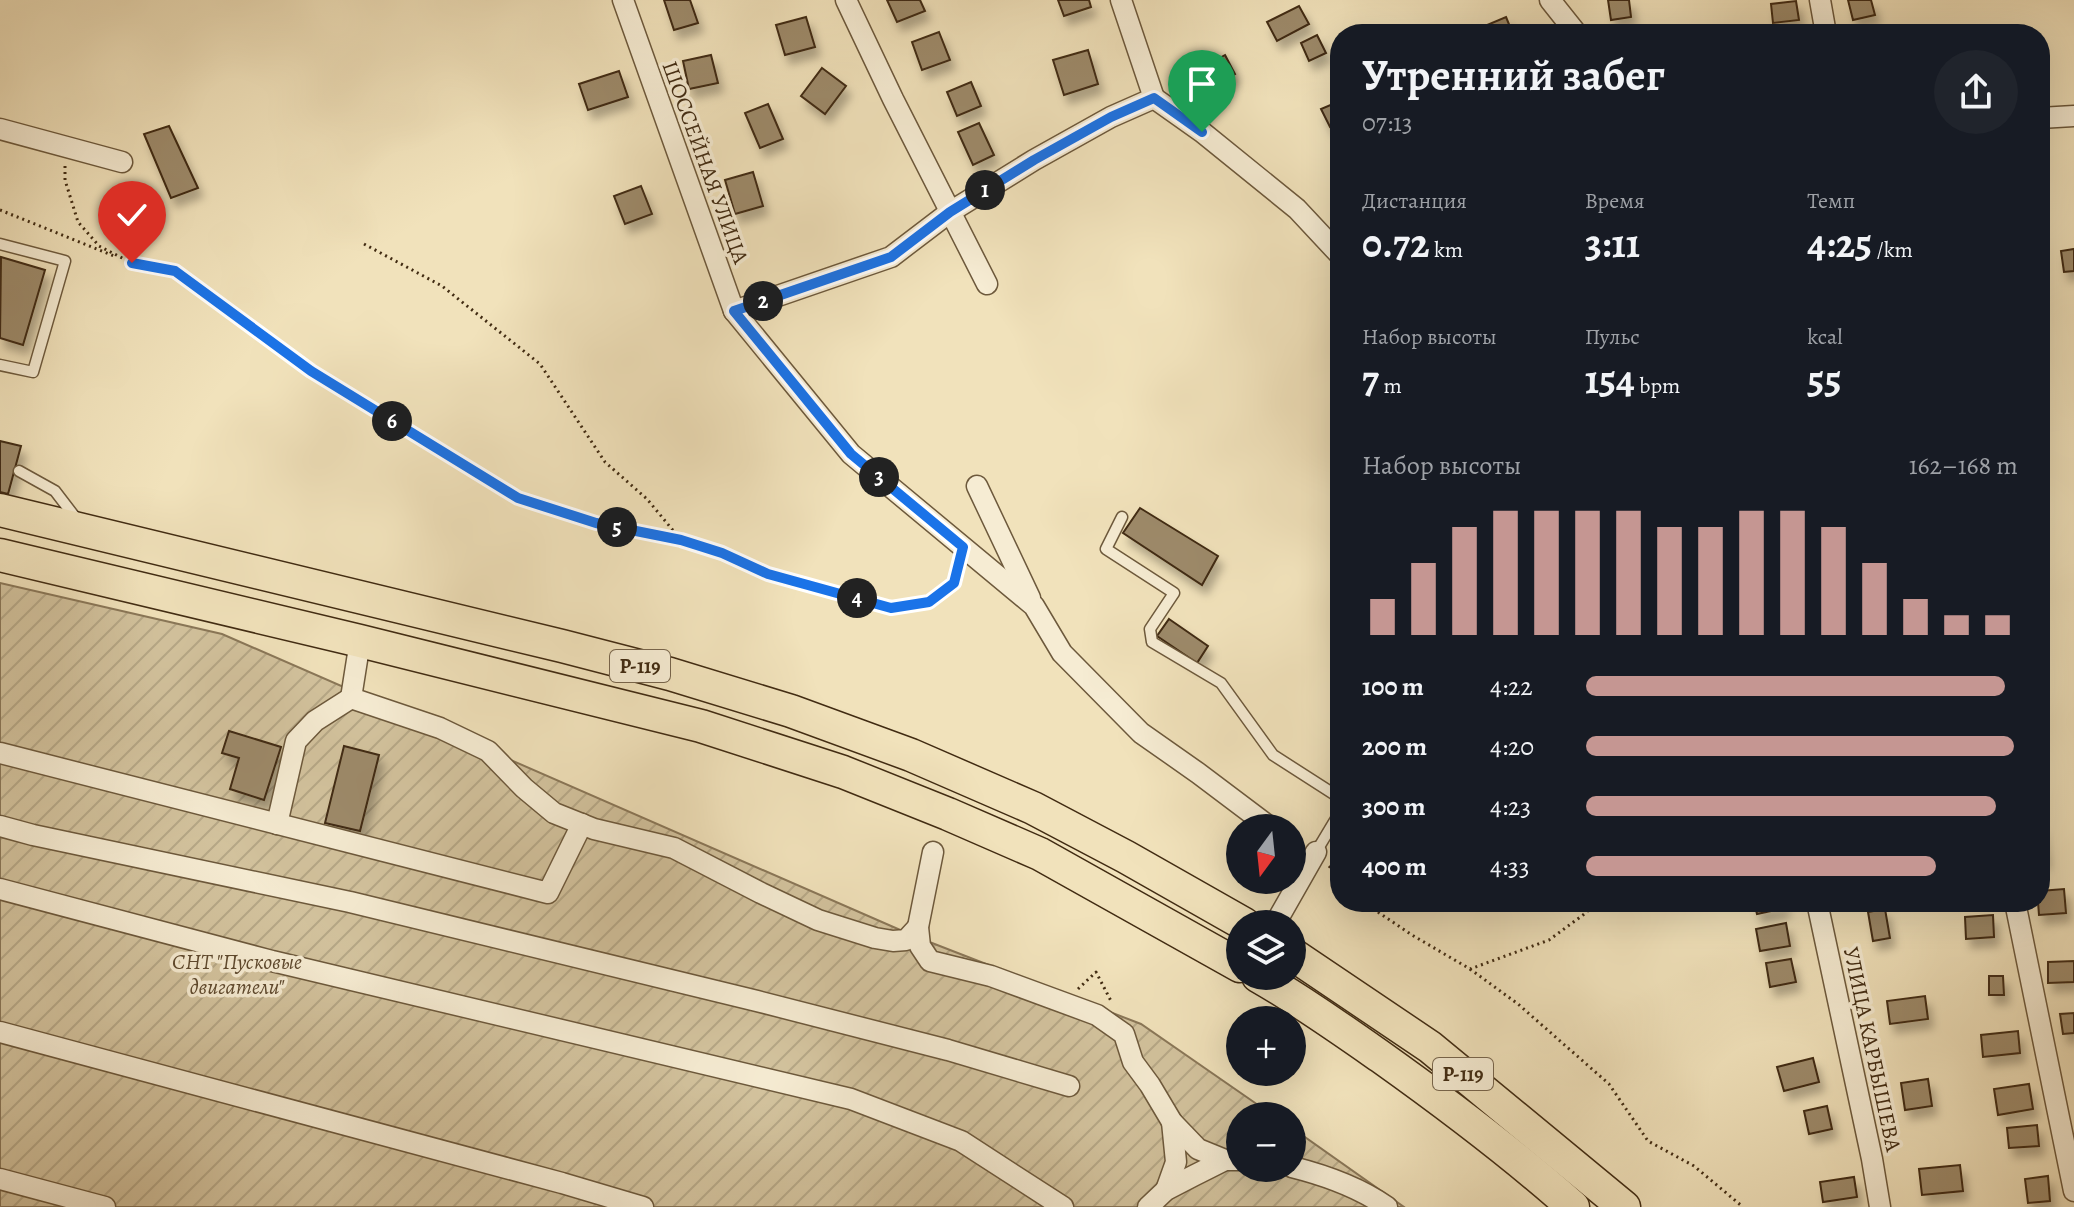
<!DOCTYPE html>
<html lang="ru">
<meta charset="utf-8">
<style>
body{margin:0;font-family:Alegreya,serif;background:#20242c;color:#f1f3f6;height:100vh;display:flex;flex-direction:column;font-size:30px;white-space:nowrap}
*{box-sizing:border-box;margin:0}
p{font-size:26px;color:#9ea1a6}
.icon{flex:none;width:44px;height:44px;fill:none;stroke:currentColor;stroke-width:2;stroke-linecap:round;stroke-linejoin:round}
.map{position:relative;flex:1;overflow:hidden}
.sheet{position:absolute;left:1330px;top:24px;width:720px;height:888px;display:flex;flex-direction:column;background:#171b24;border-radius:32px;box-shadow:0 8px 32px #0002}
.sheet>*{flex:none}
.needle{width:52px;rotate:195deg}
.buttons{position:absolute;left:1226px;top:814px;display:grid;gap:16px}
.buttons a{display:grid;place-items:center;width:80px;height:80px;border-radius:50%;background:#171b24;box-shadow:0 8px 32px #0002;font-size:40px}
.pin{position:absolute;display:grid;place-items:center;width:68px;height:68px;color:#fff;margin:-82px -34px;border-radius:50% 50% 50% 0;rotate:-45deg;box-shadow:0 0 8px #0007}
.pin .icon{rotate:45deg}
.km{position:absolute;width:40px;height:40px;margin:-20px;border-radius:50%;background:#222;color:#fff;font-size:22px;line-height:40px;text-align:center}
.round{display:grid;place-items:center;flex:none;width:84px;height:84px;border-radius:42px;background:#20242c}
.summary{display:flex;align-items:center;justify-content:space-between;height:136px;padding:0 32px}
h1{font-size:44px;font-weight:700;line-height:60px}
.figures{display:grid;grid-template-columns:repeat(3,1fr);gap:12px;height:136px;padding:8px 32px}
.figures div{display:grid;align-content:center}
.figures b{font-size:40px;font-weight:700}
.figures small{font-size:22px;font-weight:400}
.figures p{font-size:22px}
.chart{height:224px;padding:16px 32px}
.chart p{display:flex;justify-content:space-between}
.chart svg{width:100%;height:144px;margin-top:8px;stroke:#c59692;stroke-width:6}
ul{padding:0 32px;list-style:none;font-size:26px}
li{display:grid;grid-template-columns:128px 96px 1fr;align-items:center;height:60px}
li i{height:20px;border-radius:10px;background:#c59692}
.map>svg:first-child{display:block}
.garden{fill:url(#garden-furrows);stroke:#8a7758;stroke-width:2}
.building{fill:#9d8a6a;stroke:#412b12;stroke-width:2;filter:url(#shadow)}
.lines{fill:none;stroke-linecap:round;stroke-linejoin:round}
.service-casing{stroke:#6d593c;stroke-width:13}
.minor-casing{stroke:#6d593c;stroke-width:23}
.trunk-casing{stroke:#412b12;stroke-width:35}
.path{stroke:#412b12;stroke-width:3;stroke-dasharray:2 4;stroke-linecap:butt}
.service{stroke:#f6ecd3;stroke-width:10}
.minor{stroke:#f6ecd3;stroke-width:20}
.trunk{stroke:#f1e2bb;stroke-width:32}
.route-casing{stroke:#fff;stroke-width:16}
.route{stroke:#1a73e8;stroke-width:10}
.labels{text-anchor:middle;stroke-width:7;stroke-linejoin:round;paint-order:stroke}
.shield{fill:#f6ecd3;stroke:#77654c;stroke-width:2}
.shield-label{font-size:20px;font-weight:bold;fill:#412b12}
.street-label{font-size:22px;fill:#412b12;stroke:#f6ecd3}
.park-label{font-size:22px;font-style:italic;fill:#5e492e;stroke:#f6ecd3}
</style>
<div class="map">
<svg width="2074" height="1207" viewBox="0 0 2074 1207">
<defs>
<pattern id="garden-furrows" width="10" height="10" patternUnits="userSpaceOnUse" patternTransform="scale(2)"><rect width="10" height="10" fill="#d3c39e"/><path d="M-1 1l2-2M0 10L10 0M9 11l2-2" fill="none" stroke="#b6a887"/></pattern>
<filter id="shadow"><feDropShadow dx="5" dy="9" stdDeviation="4" flood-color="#0004"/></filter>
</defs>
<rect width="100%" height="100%" fill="#f1e2bb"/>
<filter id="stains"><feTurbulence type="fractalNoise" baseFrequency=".0025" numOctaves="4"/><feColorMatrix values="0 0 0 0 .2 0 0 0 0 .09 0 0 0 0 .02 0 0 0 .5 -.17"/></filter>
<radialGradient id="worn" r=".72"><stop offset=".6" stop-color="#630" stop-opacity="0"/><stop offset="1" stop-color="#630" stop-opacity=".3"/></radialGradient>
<polygon class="garden" points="0,583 222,634 914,936 1141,1024 1274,1116 1240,1116 1240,1168 1292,1168 1292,1128 1404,1207 0,1207"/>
<g class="building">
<polygon points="664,0 690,0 698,23 674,30"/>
<polygon points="887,0 920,0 925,11 897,22"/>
<polygon points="1058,0 1089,0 1091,7 1064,16"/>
<polygon points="1608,0 1629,0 1631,17 1611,20"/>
<polygon points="1848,0 1871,0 1875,15 1853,20"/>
<polygon points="1796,1 1799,20 1773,23 1771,4"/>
<polygon points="1299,6 1309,24 1277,41 1267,22"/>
<polygon points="806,17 815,47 785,55 776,25"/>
<polygon points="1506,17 1513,34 1491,34 1487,25"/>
<polygon points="939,32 950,60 922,70 912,42"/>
<polygon points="1317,35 1326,53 1309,61 1301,43"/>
<polygon points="1088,50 1098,84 1064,95 1053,60"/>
<polygon points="711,55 718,83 689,89 683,61"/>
<polygon points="1225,55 1235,74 1208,89 1198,70"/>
<polygon points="822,68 846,86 825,114 801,96"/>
<polygon points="619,71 628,97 588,110 579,84"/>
<polygon points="971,82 981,106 957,116 947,92"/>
<polygon points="1340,101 1340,122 1330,127 1321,109"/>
<polygon points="768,104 783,139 760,148 745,113"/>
<polygon points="979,123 994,155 973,165 958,132"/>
<polygon points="169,126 198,188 171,198 144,134"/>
<polygon points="753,172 763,206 735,214 725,180"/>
<polygon points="641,186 652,214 625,224 614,196"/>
<polygon points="2074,249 2074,271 2064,272 2061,251"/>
<polygon points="1,257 45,270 23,345 0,338"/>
<polygon points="0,441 21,446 8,494 0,492"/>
<polygon points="1140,508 1218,556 1202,585 1123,533"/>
<polygon points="1169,619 1208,646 1197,663 1157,636"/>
<polygon points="229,731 281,747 264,800 230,789 239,758 222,753"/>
<polygon points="344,746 379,755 360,831 325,823"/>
<polygon points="2040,824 2045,859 2040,860"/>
<polygon points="2064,889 2066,913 2039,915 2038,902 2040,902 2040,891"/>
<polygon points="1754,902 1784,902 1785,908 1757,914"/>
<polygon points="1885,909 1890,938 1873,941 1868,912"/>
<polygon points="1993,915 1994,937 1966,939 1965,917"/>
<polygon points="1786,923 1790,946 1760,951 1756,929"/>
<polygon points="1791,959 1796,982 1770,987 1766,963"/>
<polygon points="2074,961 2074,982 2048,983 2048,962"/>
<polygon points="1989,976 2003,976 2004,995 1989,995"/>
<polygon points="1925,996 1928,1019 1890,1024 1887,1001"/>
<polygon points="2074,1013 2074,1033 2063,1034 2060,1014"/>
<polygon points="2018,1031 2020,1053 1983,1057 1981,1035"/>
<polygon points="1813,1058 1819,1082 1784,1091 1777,1067"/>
<polygon points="1928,1079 1932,1106 1905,1110 1901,1083"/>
<polygon points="2029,1084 2033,1109 1998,1115 1994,1089"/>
<polygon points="1827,1106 1832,1129 1809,1134 1804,1111"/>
<polygon points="2037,1125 2039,1146 2009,1148 2007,1128"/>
<polygon points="1960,1165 1963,1191 1922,1195 1919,1169"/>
<polygon points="2048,1176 2050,1201 2028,1203 2025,1179"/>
<polygon points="1854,1177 1857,1197 1823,1202 1820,1182"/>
</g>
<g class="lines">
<g class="service-casing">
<g id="service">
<polyline points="0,244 65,261 33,372 0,365"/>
<polyline points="19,471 55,491 78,521"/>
<polyline points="1122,517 1106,549 1174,593 1150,629 1152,642 1221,683 1273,755 1340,798"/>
<polyline points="1316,852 1340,812"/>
</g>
</g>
<g class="minor-casing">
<g id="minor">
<polyline points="623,0 734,311 851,454 1034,606 1062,653 1141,733 1198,773 1271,828"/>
<polyline points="846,0 893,99 987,284"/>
<polyline points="1550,0 1577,34"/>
<polyline points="1820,0 1826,34"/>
<polyline points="1154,98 1202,132 1297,209 1340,255"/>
<polyline points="2040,118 2074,116"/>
<polyline points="0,129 122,162"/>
<polyline points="734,311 891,257 950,212 1034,160 1111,117 1154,98 1121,0"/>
<polyline points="977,486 1030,598"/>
<polyline points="360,641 351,698 440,728 488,751 524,788 554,813 594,829 674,848 761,893 818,920 875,938 893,941 906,940 918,927"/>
<polyline points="0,753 548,893 582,824"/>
<polyline points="277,824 296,741 315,721 351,698"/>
<polyline points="0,826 33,835 350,902 757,1001 948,1050 1069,1086"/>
<polyline points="933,852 918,927 920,946 930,961 991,976 1097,1015 1124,1034 1133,1062 1150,1085 1172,1122 1198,1149 1225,1160"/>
<polyline points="0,889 272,961 851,1099 961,1141 1063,1207"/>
<polyline points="1817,902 1872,1159 1880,1207"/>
<polyline points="2015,902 2074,1191"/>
<polyline points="1275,924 1316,852"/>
<polyline points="0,1032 562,1183 643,1207"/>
<path d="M 1292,1167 C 1324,1175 1360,1188 1387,1207"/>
<polyline points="0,1179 105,1207"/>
<polyline points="1166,1190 1176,1162 1172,1122"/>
<polyline points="1148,1207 1166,1190 1195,1175 1225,1160 1240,1160"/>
</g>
</g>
<g class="trunk-casing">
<g id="trunk">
<polyline points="0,510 562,646 670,674 791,711 911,755 1033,808 1126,857 1244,924"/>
<polyline points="0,555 360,641 701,726 843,772 948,814 1040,854 1240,966"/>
<polyline points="1292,954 1430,1047 1624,1207"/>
<path d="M 1258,976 C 1300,1000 1341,1029 1381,1057 C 1447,1104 1512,1153 1573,1207"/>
</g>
</g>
<g class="path">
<polyline points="65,166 65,180 78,222 99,246 132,263 175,271 311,371 518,498 596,523 681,540 722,553 768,574 891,608 929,602 954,583 958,565"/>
<polyline points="0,210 114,256"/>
<polyline points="364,244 442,286 540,364 605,462 647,499 681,540"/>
<polyline points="1329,866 1340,878"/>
<polyline points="1363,902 1412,935 1470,969 1549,940 1583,915 1598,902"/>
<polyline points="1470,969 1518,1004 1609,1084 1648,1141 1694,1166 1743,1207"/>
<polyline points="1078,989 1096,972 1111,1001"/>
</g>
<use href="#service" class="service"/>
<use href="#minor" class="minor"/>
<use href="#trunk" class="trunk"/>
</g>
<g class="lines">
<g class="route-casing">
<polyline id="route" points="132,263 175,271 311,371 518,498 596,523 681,540 722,553 768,574 891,608 929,602 954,583 963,547 851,454 734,311 891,257 950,212 1034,160 1111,117 1154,98 1202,132"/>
</g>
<use href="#route" class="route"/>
</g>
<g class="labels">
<g class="shield">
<rect x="610" y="650" width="60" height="32" rx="6"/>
<rect x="1433" y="1058" width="60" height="32" rx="6"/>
</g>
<g class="shield-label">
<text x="640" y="673">Р-119</text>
<text x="1463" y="1081">Р-119</text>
</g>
<g class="street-label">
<text transform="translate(706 162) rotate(70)" y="8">ШОССЕЙНАЯ УЛИЦА</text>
<text transform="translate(1873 1049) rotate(78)" y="8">УЛИЦА КАРБЫШЕВА</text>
</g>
<g class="park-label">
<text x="237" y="969">СНТ "Пусковые<tspan x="237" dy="25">двигатели"</tspan></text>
</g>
</g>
<rect width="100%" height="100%" filter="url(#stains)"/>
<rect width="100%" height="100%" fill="url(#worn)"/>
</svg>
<div class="buttons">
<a><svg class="needle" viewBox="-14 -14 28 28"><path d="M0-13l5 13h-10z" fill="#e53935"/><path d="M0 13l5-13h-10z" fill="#9ea1a6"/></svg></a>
<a><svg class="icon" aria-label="layers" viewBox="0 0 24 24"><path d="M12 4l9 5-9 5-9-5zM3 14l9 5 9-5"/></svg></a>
<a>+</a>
<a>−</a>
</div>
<div class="pin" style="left:1202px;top:132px;background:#1e9e55"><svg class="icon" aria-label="arrive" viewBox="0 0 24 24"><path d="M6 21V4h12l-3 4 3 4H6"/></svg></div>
<div class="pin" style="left:132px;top:263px;background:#d93025"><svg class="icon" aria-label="check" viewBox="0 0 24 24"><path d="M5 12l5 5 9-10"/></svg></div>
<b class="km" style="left:985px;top:190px">1</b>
<b class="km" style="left:763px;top:301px">2</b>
<b class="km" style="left:879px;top:477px">3</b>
<b class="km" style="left:857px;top:598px">4</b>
<b class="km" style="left:617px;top:527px">5</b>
<b class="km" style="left:392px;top:421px">6</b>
<section class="sheet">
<div class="summary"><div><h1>Утренний забег</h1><p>07:13</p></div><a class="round"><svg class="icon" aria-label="share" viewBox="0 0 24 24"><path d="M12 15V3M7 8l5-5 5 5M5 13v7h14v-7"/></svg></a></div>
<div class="figures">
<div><p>Дистанция</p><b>0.72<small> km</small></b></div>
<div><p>Время</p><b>3:11</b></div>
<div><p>Темп</p><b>4:25<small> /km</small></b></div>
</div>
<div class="figures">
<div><p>Набор высоты</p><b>7<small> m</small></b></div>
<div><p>Пульс</p><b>154<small> bpm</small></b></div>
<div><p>kcal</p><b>55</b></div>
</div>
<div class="chart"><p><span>Набор высоты</span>162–168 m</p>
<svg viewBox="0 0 160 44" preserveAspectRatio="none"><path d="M5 44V33M15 44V22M25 44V11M35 44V6M45 44V6M55 44V6M65 44V6M75 44V11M85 44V11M95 44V6M105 44V6M115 44V11M125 44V22M135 44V33M145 44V38M155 44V38"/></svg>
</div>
<ul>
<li><b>100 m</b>4:22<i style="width:97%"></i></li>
<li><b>200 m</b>4:20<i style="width:99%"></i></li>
<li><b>300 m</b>4:23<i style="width:95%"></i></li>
<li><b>400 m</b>4:33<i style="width:81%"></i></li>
</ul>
</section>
</div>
